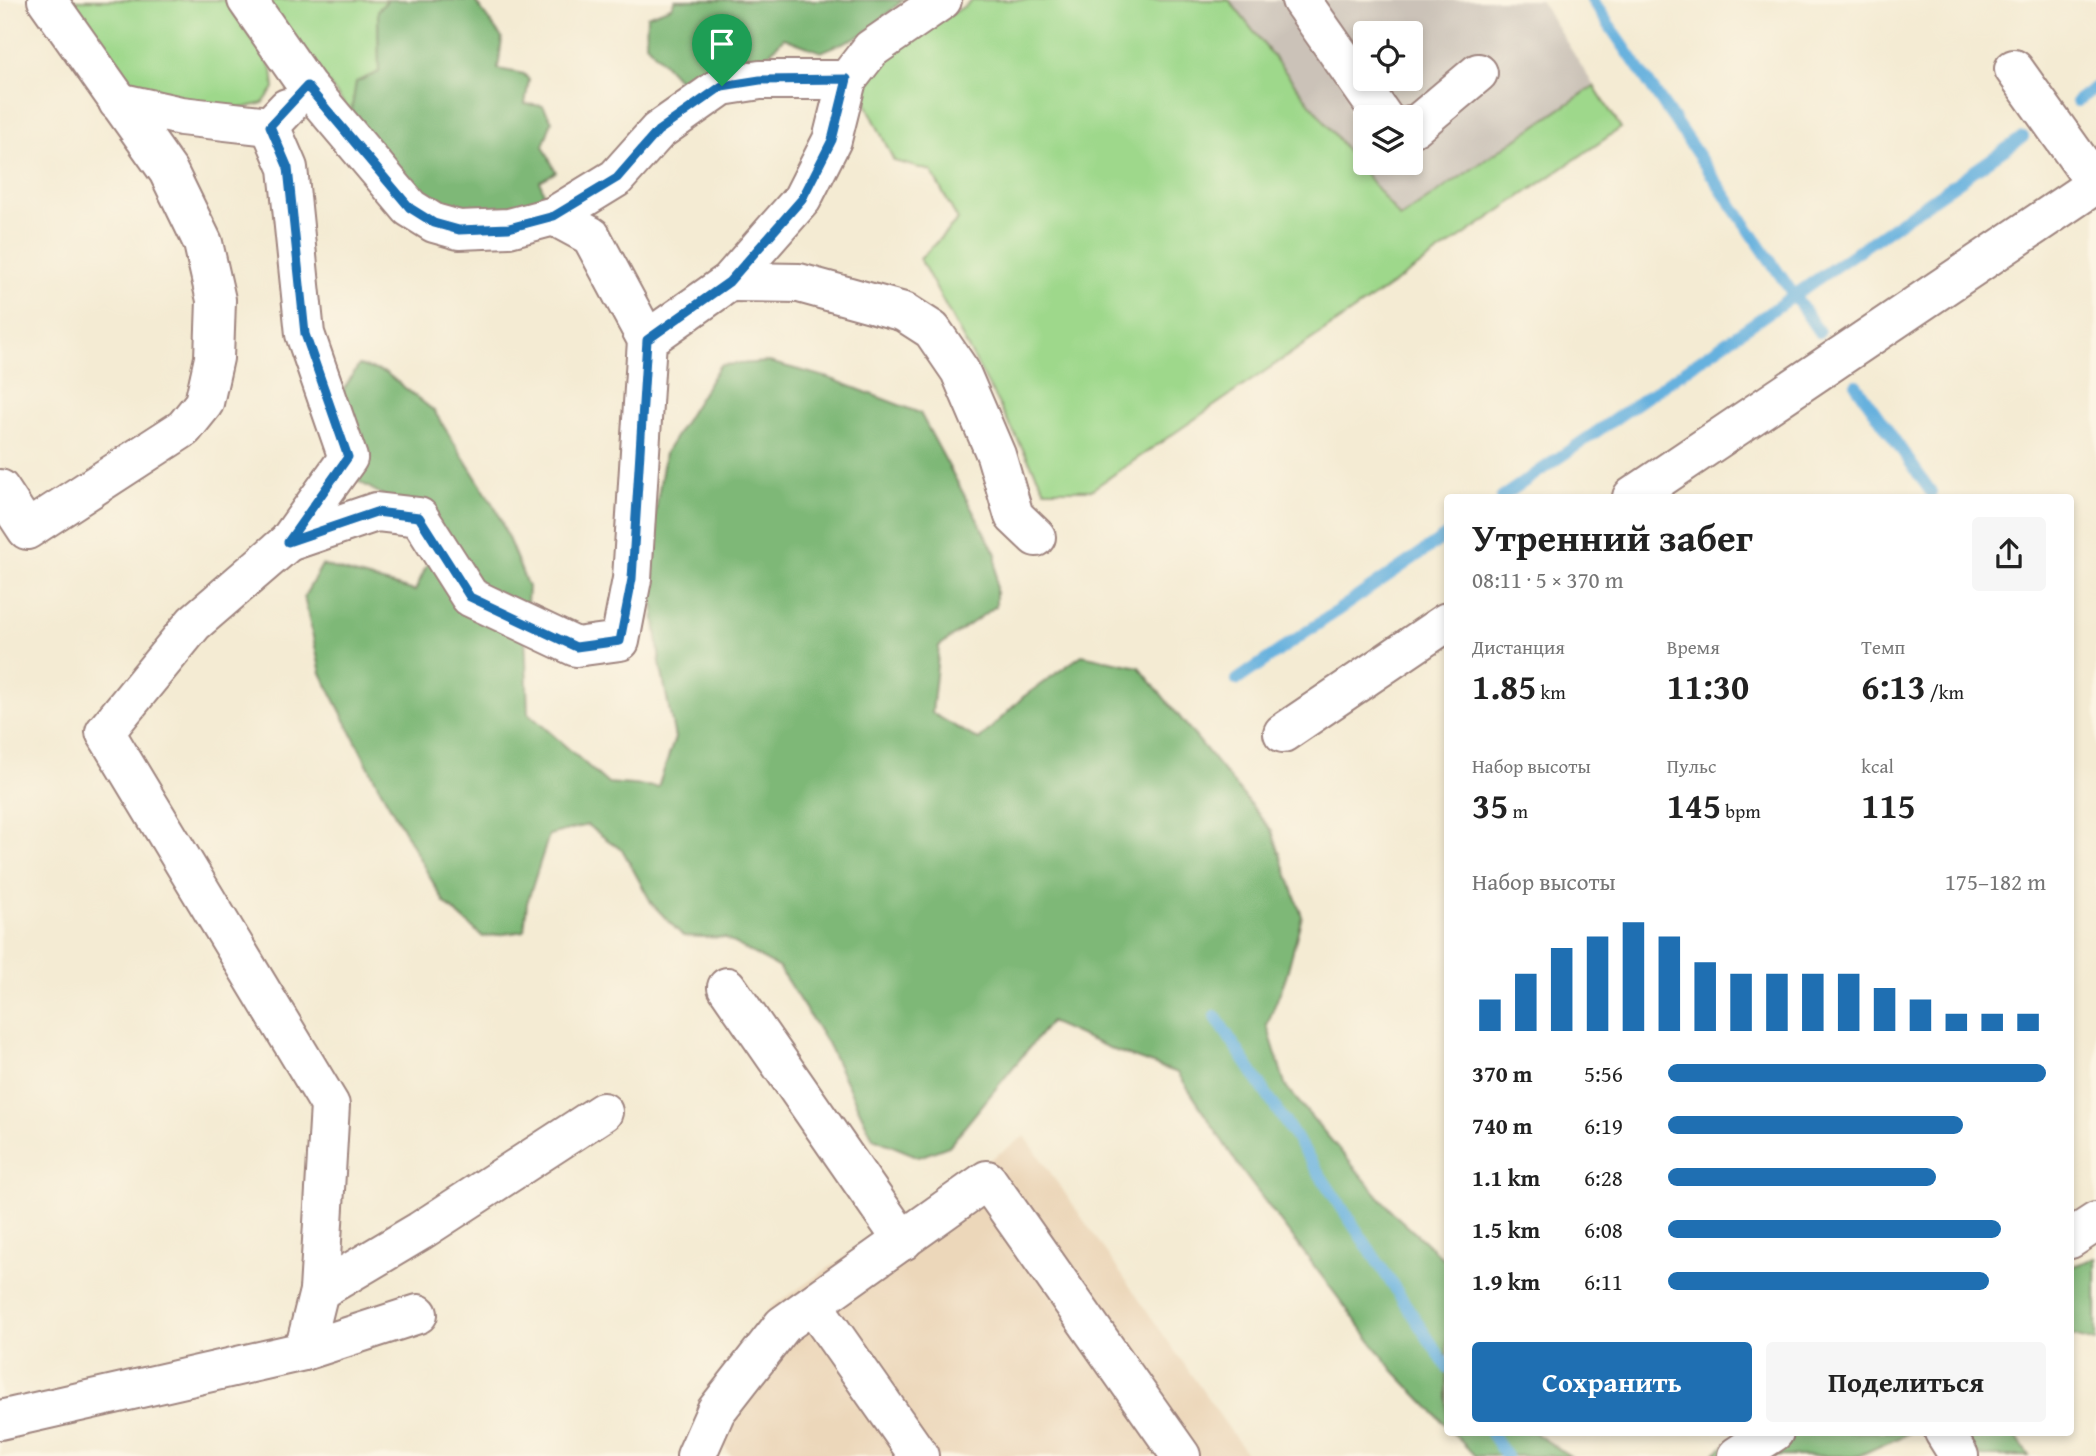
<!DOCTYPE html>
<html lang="ru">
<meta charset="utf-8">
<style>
body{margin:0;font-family:"Gentium Book Plus",serif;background:#f6f6f6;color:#222;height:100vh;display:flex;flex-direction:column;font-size:26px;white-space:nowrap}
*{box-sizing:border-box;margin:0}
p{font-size:23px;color:#767676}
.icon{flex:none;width:38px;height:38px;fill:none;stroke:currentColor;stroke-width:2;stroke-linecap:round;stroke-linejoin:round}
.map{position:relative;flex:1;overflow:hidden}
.details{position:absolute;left:1444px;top:494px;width:630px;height:942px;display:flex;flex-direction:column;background:#fff;border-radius:7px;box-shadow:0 4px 10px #0003}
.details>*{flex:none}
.buttons{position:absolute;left:1353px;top:21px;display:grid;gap:14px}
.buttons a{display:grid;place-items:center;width:70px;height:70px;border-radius:7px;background:#fff;box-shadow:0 4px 10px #0003;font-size:35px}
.pin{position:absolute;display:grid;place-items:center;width:60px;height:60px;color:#fff;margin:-72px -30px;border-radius:50% 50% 50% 0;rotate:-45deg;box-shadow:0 0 7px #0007}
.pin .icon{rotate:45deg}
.round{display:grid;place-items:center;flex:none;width:74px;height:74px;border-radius:7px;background:#f6f6f6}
.head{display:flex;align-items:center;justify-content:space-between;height:119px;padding:0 28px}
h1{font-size:38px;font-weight:700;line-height:52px}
.figures{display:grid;grid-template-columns:repeat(3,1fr);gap:10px;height:119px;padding:7px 28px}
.figures div{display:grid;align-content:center}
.figures b{font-size:35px;font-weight:700}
.figures small{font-size:19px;font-weight:400}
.figures p{font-size:19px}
.chart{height:196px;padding:14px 28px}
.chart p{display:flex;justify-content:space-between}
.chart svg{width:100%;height:126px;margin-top:7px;stroke:#1f6fb2;stroke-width:6}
.cta{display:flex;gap:14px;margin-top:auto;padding:14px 28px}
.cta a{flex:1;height:80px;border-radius:7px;background:#1f6fb2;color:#fff;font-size:28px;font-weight:700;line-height:80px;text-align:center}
.cta a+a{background:#f6f6f6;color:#222}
ul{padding:0 28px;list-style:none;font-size:23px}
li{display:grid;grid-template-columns:112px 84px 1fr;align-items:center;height:52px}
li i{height:18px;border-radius:9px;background:#1f6fb2}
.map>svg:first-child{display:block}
.built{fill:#ecd7ba}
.industrial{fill:#cbc2b8;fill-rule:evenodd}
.green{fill:#9ed88b;stroke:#747c5b;stroke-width:2}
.forest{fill:#7eb877;stroke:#646c51;stroke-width:2}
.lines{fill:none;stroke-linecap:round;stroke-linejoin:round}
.stream{stroke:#66b1de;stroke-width:12}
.minor-casing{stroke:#9f857f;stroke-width:42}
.minor{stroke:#fff;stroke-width:38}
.route-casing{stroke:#fff;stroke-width:14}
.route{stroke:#1f6fb2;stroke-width:9}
</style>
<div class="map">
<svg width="2096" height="1456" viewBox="0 0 2096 1456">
<rect width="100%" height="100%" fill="#fcf5e5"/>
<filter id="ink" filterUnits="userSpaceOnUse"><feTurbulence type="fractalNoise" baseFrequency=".0143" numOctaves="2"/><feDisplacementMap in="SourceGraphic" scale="14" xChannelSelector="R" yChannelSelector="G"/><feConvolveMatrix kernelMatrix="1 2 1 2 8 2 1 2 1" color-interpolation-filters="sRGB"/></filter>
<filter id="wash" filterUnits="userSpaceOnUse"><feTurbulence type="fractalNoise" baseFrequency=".00686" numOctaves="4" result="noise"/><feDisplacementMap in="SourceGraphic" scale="28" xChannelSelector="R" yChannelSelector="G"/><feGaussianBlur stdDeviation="1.57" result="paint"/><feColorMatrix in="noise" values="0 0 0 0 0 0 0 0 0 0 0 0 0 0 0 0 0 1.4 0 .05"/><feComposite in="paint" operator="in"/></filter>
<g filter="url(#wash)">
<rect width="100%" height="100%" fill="#f4ebd3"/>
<polygon class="built" points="1025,1136 1248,1456 731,1456 722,1442 698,1420 703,1391 771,1307"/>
<path class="industrial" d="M 1229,0 L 1540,0 L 1594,86 L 1400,218 ZM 1365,33 L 1410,33 L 1410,79 L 1365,79 ZM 1365,117 L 1410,117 L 1410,163 L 1365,163 Z"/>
<g class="green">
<polygon points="61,0 225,0 272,69 274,88 263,103 244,108 135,97"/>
<polygon points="265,0 388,0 378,10 379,72 351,113"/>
<polygon points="974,0 1229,0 1400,218 1594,86 1621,128 1091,490 1045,490 920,259 958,220 931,171 894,161 863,97 880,60"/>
</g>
<g class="forest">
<polygon points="388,0 474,0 502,38 498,69 524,74 529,80 525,104 543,106 552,121 543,146 556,172 540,181 545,198 507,219 437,216 351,113 356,82 379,72 378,10"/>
<polygon points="675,0 903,0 864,34 821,52 784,38 756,67 719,64 679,80 646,44 647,16 671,7"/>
<polygon points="769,362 829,378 920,413 996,554 996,606 939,646 932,713 979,740 1023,697 1082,655 1139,667 1272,831 1302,916 1286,977 1267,1025 1286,1087 1393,1213 1447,1262 1447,1426 1394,1371 1242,1171 1178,1073 1116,1051 1050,1022 949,1146 919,1157 873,1138 827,1043 779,968 725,938 683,936 652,904 623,851 587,825 549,835 527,903 524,931 483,937 444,902 377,783 321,673 304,597 322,565 415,591 441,534 404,507 349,476 337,400 359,365 386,373 434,411 497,511 528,587 525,633 528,713 607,783 658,787 675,738 660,663 648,559 665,453 720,365"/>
<polygon points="2096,1258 2096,1342 2070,1335 2070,1267"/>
<polygon points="1452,1432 1533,1432 1570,1456 1475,1456"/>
<polygon points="1743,1432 1911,1432 1858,1456 1711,1456"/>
<polygon points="1927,1432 2013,1432 2029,1456 1982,1456"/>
</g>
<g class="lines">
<g class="stream">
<polyline points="1592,0 1819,332"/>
<polyline points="2077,101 2096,87"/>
<polyline points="1856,385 1931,492"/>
<polyline points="1502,497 2023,137"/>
<polyline points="1237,680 1447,535"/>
<polyline points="1215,1016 1447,1367"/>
<polyline points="1490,1432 1506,1456"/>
</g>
</g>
</g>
<g filter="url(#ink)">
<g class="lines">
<g class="minor-casing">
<g id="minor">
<polyline points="247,0 307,86 410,208 434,223 459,230 509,228 554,216 616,178 658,131 722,86 760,80 847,80 871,49 942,0"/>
<polyline points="1301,0 1383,117"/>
<polyline points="2014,69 2096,184"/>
<polyline points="118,102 181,116 270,126 287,108"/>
<polyline points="1410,125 1415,126 1478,73"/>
<polyline points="270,126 288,168 305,334 348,458 288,542 194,623 105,732 330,1105 319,1291 304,1351"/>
<polyline points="729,282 799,283 904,312 932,330 960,371 996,455 1014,516 1036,537"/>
<polyline points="647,340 729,282 802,199 832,140 847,80"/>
<polyline points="0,489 27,530 184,428 204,403 214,358 216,300 203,243 168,171 47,0"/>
<polyline points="1632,497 2096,184"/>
<polyline points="288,542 376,512 419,517 470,597 576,647 620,641 632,579 647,340 591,236 554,216"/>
<polyline points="1283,733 1447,622"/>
<polyline points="727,987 903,1241"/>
<polyline points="2070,1239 2096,1222"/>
<polyline points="319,1291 420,1231 603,1112"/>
<polyline points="813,1305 919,1456"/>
<polyline points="0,1420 304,1351 418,1314"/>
<polyline points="1944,1432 1959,1456"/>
<polyline points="696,1456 716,1411 783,1325 987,1180 1181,1456"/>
<polyline points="1737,1456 1774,1432"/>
</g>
</g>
<use href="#minor" class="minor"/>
</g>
</g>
<g class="lines" filter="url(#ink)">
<g class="route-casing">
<polygon id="route" points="847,79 832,140 802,199 729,282 647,340 632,579 620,641 576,647 470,597 419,517 376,512 288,542 348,457 305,334 288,168 270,126 307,86 410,208 434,223 459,230 509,228 554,216 617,178 658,131 722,86 760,80"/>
</g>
<use href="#route" class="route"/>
</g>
</svg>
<div class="buttons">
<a><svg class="icon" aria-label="locate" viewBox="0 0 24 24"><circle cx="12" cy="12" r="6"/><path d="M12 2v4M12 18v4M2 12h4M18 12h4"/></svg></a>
<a><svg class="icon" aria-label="layers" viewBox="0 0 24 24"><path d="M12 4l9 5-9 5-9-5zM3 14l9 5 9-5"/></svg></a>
</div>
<div class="pin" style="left:722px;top:86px;background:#1e9e55"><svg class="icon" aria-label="arrive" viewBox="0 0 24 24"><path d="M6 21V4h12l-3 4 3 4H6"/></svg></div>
<section class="details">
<div class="head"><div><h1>Утренний забег</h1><p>08:11 · 5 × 370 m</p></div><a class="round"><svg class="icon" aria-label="share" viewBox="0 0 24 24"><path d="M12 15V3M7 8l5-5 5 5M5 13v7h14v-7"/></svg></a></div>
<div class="figures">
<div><p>Дистанция</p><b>1.85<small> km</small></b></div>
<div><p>Время</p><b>11:30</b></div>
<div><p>Темп</p><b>6:13<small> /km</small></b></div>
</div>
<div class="figures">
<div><p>Набор высоты</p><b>35<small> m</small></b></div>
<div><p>Пульс</p><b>145<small> bpm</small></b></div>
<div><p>kcal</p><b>115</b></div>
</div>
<div class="chart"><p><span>Набор высоты</span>175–182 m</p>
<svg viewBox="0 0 160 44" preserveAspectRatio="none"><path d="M5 44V33M15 44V24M25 44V15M35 44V11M45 44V6M55 44V11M65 44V20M75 44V24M85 44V24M95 44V24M105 44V24M115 44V29M125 44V33M135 44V38M145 44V38M155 44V38"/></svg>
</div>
<ul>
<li><b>370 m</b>5:56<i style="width:100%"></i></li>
<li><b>740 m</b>6:19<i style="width:78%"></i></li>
<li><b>1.1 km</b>6:28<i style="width:71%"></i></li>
<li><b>1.5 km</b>6:08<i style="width:88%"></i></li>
<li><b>1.9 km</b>6:11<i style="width:85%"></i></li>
</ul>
<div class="cta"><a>Сохранить</a><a>Поделиться</a></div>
</section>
</div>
